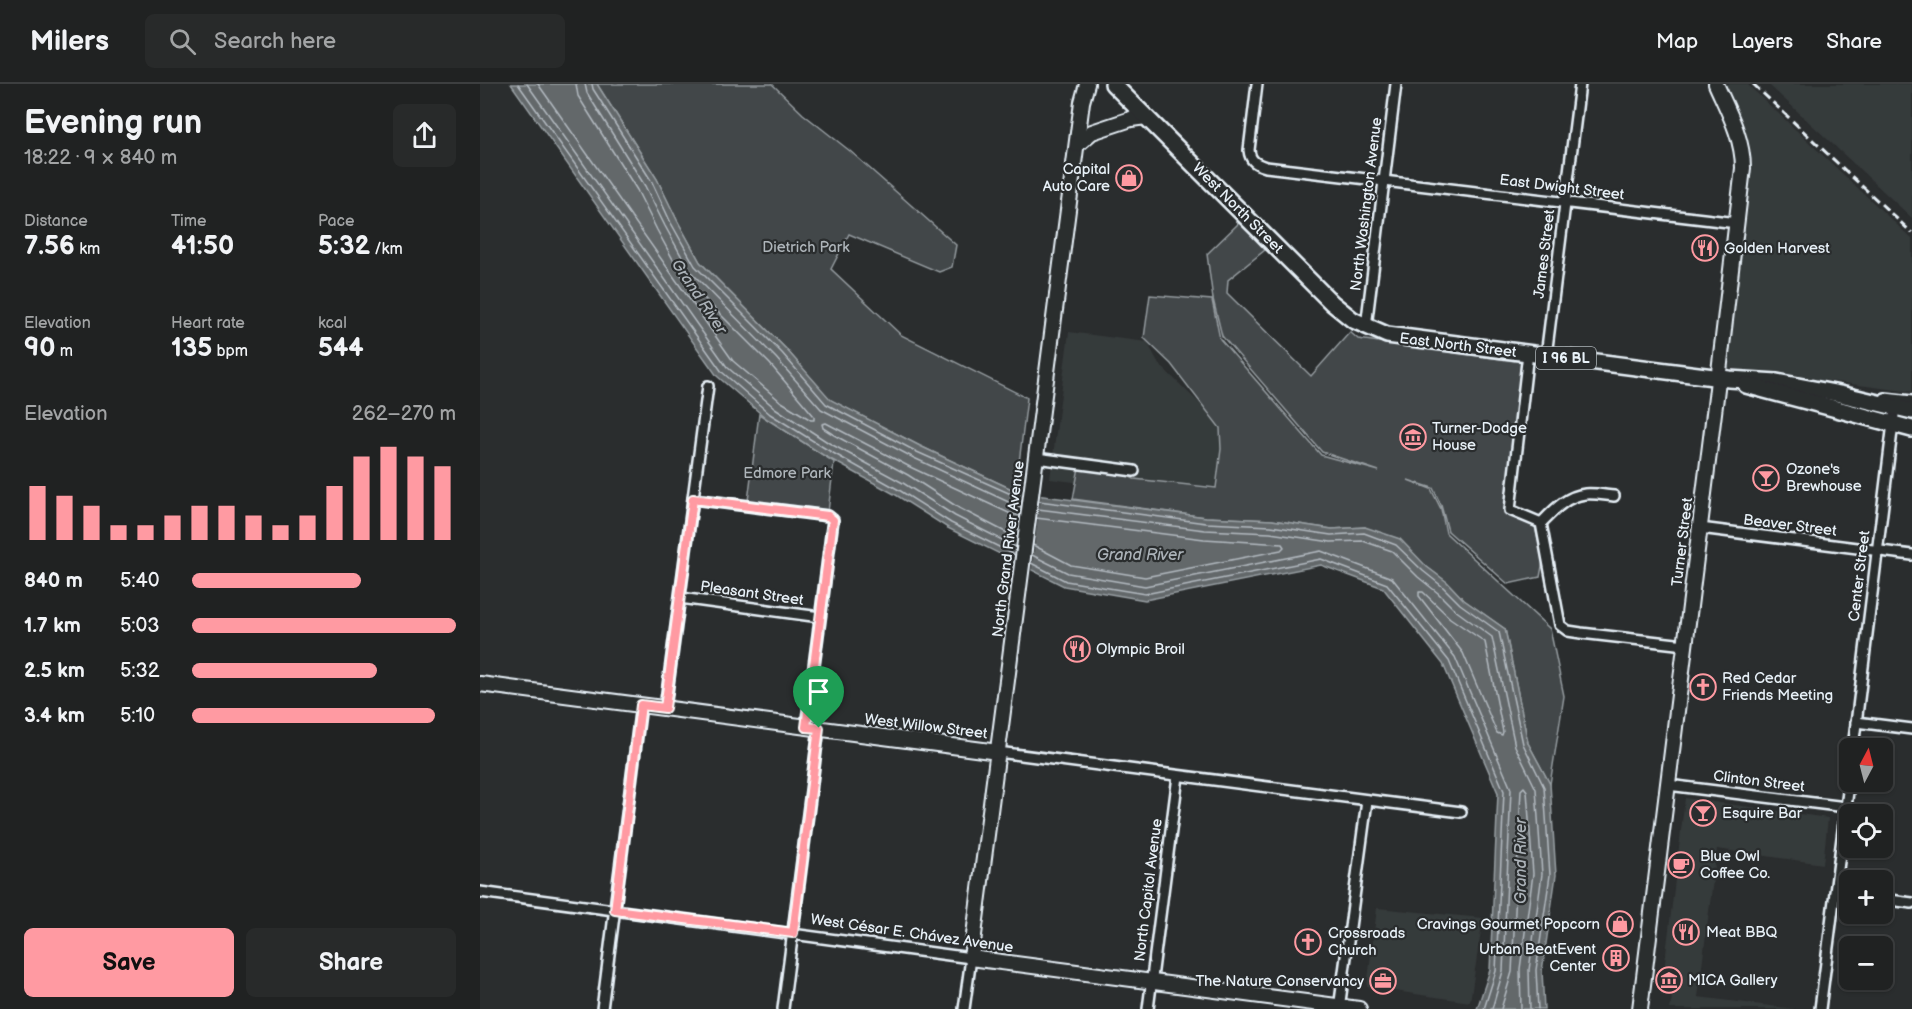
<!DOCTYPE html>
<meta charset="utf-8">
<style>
body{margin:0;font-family:"Balsamiq Sans",sans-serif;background:#282a2a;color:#f1f3f6;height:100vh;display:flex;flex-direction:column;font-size:22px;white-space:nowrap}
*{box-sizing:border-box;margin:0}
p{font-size:20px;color:#a2a4a5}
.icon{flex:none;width:33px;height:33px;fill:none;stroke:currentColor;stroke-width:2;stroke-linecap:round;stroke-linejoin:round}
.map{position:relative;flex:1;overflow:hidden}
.sheet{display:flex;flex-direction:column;background:#202222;width:480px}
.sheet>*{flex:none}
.needle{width:39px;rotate:7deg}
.controls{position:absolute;left:1359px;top:654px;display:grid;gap:12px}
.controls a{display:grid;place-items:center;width:54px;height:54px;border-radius:9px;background:#202222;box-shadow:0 2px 4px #0004,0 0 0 2px #3d3f40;font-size:30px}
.pin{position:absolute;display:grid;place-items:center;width:51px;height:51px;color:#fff;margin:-62px -26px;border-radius:50% 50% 50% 0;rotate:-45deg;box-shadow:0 0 6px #0007}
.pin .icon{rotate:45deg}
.round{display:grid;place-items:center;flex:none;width:63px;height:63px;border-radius:9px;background:#282a2a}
.headline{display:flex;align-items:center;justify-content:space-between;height:102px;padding:0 24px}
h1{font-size:33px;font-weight:800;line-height:45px}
.metrics{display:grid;grid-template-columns:repeat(3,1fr);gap:9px;height:102px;padding:6px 24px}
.metrics div{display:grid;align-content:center}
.metrics b{font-size:26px;font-weight:800}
.metrics small{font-size:16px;font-weight:400}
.metrics p{font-size:16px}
.chart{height:168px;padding:12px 24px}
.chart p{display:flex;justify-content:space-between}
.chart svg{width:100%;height:108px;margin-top:6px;stroke:#ff9aa2;stroke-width:6}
.action{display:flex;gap:12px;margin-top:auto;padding:12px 24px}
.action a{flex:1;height:69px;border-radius:9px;background:#ff9aa2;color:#111;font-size:24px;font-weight:800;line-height:69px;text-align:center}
.action a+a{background:#282a2a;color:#f1f3f6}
ul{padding:0 24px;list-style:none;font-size:20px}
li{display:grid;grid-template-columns:96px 72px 1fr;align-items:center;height:45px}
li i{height:15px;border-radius:8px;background:#ff9aa2}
header{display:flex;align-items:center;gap:36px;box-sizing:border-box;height:84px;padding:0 30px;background:#202222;border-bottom:2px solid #3d3f40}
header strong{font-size:28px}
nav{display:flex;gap:33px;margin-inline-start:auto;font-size:21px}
.search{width:420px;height:54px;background:#282a2a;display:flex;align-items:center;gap:15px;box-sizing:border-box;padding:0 21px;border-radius:9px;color:#a2a4a5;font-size:22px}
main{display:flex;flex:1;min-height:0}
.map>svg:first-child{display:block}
.built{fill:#363a3b}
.green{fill:#424648;stroke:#959ca0;stroke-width:1.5}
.water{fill:#63686b;stroke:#989fa3;stroke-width:1.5}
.pier{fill:#2a2d2e}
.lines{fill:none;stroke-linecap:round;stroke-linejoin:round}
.shore{stroke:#b3bac0;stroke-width:1.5}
.street-casing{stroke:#e8f1f8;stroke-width:14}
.secondary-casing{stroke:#e8f1f8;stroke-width:18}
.primary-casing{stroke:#e8f1f8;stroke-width:20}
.street{stroke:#2a2d2e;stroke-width:9}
.secondary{stroke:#2a2d2e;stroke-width:14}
.primary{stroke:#2a2d2e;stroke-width:15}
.rail{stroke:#e8f1f8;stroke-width:3;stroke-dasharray:9 4.5;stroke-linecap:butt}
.route-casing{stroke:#fff;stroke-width:12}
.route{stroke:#ff9aa2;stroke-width:8}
.labels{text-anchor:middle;stroke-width:4.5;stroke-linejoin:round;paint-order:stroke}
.shield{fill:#2a2d2e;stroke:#afb6bb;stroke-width:1.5}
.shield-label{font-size:14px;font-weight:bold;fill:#e8f1f8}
.poi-label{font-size:15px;fill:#e8f1f8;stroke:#2a2d2e;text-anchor:start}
.street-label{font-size:15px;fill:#e8f1f8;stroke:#2a2d2e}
.park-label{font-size:15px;fill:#aeb5ba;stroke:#2a2d2e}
.water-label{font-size:16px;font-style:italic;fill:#acb3b9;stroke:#2a2d2e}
</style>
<header>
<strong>Milers</strong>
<div class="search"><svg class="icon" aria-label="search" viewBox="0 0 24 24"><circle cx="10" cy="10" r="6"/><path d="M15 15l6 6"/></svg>Search here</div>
<nav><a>Map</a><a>Layers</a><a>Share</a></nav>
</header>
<main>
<section class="sheet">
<div class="headline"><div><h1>Evening run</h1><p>18:22 · 9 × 840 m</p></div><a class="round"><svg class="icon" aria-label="share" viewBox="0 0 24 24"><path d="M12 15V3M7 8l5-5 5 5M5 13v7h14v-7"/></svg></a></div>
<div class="metrics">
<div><p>Distance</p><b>7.56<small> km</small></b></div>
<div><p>Time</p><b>41:50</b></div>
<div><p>Pace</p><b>5:32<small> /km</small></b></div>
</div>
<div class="metrics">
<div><p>Elevation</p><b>90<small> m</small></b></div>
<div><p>Heart rate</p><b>135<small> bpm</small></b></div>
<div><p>kcal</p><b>544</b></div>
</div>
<div class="chart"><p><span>Elevation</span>262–270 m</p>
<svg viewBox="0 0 160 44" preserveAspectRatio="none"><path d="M5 44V22M15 44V26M25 44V30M35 44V38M45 44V38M55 44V34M65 44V30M75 44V30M85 44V34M95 44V38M105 44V34M115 44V22M125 44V10M135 44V6M145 44V10M155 44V14"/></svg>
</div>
<ul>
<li><b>840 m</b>5:40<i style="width:64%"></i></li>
<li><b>1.7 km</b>5:03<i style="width:100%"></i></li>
<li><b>2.5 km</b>5:32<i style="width:70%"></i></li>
<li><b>3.4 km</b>5:10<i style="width:92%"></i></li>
</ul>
<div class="action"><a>Save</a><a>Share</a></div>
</section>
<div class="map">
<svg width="1432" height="925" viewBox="0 0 1432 925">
<rect width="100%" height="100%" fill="#2a2d2e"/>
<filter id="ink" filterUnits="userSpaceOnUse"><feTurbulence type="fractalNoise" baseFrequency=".0167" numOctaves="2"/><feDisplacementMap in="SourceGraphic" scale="12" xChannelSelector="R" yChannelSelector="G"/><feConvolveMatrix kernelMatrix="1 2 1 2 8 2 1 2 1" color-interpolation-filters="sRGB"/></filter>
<g filter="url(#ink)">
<g class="built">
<polygon points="1242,0 1267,0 1432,155 1432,308 1248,284 1272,79 1270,62"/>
<polygon points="1288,0 1432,0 1432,134"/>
<polygon points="589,248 667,258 679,280 746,345 736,416 570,395"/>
<polygon points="1205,714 1348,734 1343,780 1237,765 1218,913 1315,925 1190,925 1192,913 1181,911"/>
<polygon points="897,824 1003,834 990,918 887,903"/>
</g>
<g class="green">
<polygon points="117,0 292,0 323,30 370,67 476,161 472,183 459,188 369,150 351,185 421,251 547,314 539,379 540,409 440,362 350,316 306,265 220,178 197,136 177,95"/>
<polygon points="760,138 785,166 748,196 747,209 831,292 870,248 878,255 1042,278 1024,429 1055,443 1063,477 1060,493 1028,500 968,447 961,421 953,404 928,396 951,405 961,425 966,449 1070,545 1084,612 1070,700 1048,659 1025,545 984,516 967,498 947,483 885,443 852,445 792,436 726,433 593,415 599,383 647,391 654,395 736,404 741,365 740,344 691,280 664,254 670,211 732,216 740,255 841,371 899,387 842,368 742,252 733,215 727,170"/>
<polygon points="279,330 354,378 348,428 268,417"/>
</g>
<polygon class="water" points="31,0 117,0 177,95 197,136 220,178 306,265 351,316 440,362 540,409 726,433 792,436 852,445 885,443 920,455 947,483 967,498 984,516 1025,545 1048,659 1070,700 1076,791 1062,887 1064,925 997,925 1010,886 1018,709 963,580 903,504 841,481 665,516 584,502 468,444 416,411 343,371 287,335 237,292"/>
<polygon class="pier" points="541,406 561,409 551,489 532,479"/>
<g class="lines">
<g class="shore">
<polyline points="38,0 242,288 290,330 346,365 419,406 471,439 535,471"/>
<polyline points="47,0 247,283 295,324 349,359 423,399 475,432 536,463"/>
<polyline points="58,0 253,277 300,317 331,336 334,336 334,332 290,280 202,192 177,146 157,106 98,12 96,0"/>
<polyline points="105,0 107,9 165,102 185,142 209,186 296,274 341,325 434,374 535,421 541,423"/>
<polyline points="112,0 113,5 172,98 191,139 215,182 302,269 346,320 437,368 542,415"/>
<polyline points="559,417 726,439 791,442 851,451 884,449 916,461 943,487 963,503 980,520 1019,548 1043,660 1064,703 1070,791 1056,886 1058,925"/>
<polyline points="558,425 725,446 790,449 851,458 883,457 912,467 938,493 958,509 975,526 1012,553 1035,662 1056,705 1062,790 1049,886 1050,925"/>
<polyline points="537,454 479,424 428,391 354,351 343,344 342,340 346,339 430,383 531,430 540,432"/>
<polyline points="553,461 591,481 665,493 801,466 804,463 802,460 724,455 556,434"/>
<polyline points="552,471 588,489 665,502 841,467 912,494 975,573 1031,705 1023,887 1012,925"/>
<polyline points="551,479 586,497 665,510 841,475 907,500 969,577 1024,707 1016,887 1004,925"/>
<polygon points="939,508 943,508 970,534 1005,558 1023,648 1022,651 1017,649 983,569 939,512"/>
<polyline points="1021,925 1032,888 1041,706 1044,703 1047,707 1053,790 1040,885 1041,925"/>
</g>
<g class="street-casing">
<g id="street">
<path d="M 777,0 L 769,66 C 770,77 776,80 786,83 L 1257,139"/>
<polyline points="886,243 916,0"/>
<polyline points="1048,269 1030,426 1061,439 1080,541 1088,547 1101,549 1205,561"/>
<polyline points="1066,272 1100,0"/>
<polyline points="1405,314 1432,317"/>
<polyline points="556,374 654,387"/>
<polyline points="213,415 348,432 353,436 326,643"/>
<path d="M 1061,439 C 1073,427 1086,412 1105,410 C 1114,409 1124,411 1134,412"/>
<polyline points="1220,444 1432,471"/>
<polyline points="200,514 340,533"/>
<polyline points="185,624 228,302"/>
<polyline points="1376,638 1432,645"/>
<polyline points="1373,664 1415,323"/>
<polyline points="518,668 981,728"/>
<polyline points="1188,701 1366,723"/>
<polyline points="0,808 491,874 484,925"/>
<polyline points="1355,809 1370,811"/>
<polyline points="1402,815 1432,819"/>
<polyline points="122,925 161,621"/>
<polyline points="303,925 339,644"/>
<polyline points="668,925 698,692"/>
<polyline points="859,925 887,717"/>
<polyline points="1340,925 1370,692"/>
</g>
</g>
<g class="secondary-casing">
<g id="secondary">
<polyline points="607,0 602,18 491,874 879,925"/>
<polyline points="597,61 612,48 651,35 666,33"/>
<polyline points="0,600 518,668"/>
<path d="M 1160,925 L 1236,313 L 1263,84 C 1263,54 1248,27 1236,0"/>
</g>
</g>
<g class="primary-casing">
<g id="primary">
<polyline points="633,0 852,219 873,236 907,251 1249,295 1297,298 1360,310 1432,327"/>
<polyline points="1266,301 1432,345"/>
</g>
</g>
<use href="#street" class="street"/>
<use href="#secondary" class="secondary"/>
<use href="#primary" class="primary"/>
<polyline class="rail" points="1273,0 1432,149"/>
</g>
</g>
<g class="lines" filter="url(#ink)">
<g class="route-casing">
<polygon id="route" points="213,415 348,432 353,436 326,643 339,644 313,849 135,826 161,621 185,624"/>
</g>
<use href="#route" class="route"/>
</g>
<defs>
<g id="shop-ring" transform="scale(1.35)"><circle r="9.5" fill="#2a2d2e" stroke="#ff9aa2" stroke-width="1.5"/><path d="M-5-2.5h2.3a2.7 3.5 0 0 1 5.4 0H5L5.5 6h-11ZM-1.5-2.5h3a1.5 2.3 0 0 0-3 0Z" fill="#ff9aa2"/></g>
<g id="restaurant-ring" transform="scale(1.35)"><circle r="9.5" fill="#2a2d2e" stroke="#ff9aa2" stroke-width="1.5"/><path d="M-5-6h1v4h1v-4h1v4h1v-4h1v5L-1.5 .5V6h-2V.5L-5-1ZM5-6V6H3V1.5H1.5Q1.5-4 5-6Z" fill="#ff9aa2"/></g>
<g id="museum-ring" transform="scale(1.35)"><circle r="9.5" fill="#2a2d2e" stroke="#ff9aa2" stroke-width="1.5"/><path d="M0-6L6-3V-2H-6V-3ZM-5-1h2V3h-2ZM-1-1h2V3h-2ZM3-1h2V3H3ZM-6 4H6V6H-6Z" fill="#ff9aa2"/></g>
<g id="bar-ring" transform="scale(1.35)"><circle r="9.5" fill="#2a2d2e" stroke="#ff9aa2" stroke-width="1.5"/><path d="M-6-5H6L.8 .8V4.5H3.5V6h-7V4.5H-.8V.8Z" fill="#ff9aa2"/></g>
<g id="church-ring" transform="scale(1.35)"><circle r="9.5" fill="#2a2d2e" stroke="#ff9aa2" stroke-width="1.5"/><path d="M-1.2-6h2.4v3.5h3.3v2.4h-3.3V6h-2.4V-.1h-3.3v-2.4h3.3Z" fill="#ff9aa2"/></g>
<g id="cafe-ring" transform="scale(1.35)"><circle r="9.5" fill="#2a2d2e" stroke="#ff9aa2" stroke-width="1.5"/><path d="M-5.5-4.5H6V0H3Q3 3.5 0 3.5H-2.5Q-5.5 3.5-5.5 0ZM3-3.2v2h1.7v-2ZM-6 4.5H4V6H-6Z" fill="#ff9aa2"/></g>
<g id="building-ring" transform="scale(1.35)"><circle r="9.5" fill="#2a2d2e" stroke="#ff9aa2" stroke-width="1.5"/><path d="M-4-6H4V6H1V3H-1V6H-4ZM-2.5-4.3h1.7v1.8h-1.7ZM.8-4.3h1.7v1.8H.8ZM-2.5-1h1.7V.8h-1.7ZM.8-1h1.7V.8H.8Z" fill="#ff9aa2"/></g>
<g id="office-ring" transform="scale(1.35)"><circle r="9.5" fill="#2a2d2e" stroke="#ff9aa2" stroke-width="1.5"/><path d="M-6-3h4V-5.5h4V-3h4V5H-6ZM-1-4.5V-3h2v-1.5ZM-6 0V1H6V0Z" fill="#ff9aa2"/></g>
</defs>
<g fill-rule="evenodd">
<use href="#shop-ring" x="649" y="94"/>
<use href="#restaurant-ring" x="1225" y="164"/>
<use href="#museum-ring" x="933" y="353"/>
<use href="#bar-ring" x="1286" y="394"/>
<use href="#restaurant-ring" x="597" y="565"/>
<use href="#church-ring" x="1223" y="603"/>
<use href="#bar-ring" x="1223" y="729"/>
<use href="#cafe-ring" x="1201" y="781"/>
<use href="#shop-ring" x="1140" y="840"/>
<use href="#restaurant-ring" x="1206" y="848"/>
<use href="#church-ring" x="828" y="858"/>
<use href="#building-ring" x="1136" y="874"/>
<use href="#museum-ring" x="1189" y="896"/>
<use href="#office-ring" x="903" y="897"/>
</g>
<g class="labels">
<rect class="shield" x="1056" y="263" width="60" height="22" rx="4.5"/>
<g class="shield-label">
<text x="1086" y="279">I 96 BL</text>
</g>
<g class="poi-label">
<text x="630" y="90" text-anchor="end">Capital<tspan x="630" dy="17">Auto Care</tspan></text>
<text x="1244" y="169">Golden Harvest</text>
<text x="952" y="349">Turner-Dodge<tspan x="952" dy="17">House</tspan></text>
<text x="1306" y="390">Ozone's<tspan x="1306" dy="17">Brewhouse</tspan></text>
<text x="616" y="570">Olympic Broil</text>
<text x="1242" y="599">Red Cedar<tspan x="1242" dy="17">Friends Meeting</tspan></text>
<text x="1242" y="734">Esquire Bar</text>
<text x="1220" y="777">Blue Owl<tspan x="1220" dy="17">Coffee Co.</tspan></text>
<text x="1120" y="845" text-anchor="end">Cravings Gourmet Popcorn</text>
<text x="1226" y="853">Meat BBQ</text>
<text x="848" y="854">Crossroads<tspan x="848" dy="17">Church</tspan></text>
<text x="1116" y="870" text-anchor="end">Urban BeatEvent<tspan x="1116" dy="17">Center</tspan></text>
<text x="1208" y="901">MICA Gallery</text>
<text x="884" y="902" text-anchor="end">The Nature Conservancy</text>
</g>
<g class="street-label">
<text transform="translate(1082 103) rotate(7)" y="5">East Dwight Street</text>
<text transform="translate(886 120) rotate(-83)" y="5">North Washington Avenue</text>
<text transform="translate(758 124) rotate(45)" y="5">West North Street</text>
<text transform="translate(1064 170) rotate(-83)" y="5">James Street</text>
<text transform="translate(978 261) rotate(7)" y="5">East North Street</text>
<text transform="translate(1310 441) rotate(7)" y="5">Beaver Street</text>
<text transform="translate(1202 458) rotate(-83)" y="5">Turner Street</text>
<text transform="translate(528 465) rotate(-83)" y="5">North Grand River Avenue</text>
<text transform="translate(1379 492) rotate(-83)" y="5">Center Street</text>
<text transform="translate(272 509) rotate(8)" y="5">Pleasant Street</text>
<text transform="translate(446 642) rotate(7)" y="5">West Willow Street</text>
<text transform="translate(1279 697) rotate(7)" y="5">Clinton Street</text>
<text transform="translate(668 806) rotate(-83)" y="5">North Capitol Avenue</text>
<text transform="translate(432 849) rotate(8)" y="5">West César E. Chávez Avenue</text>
</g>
<g class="park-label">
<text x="326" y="168">Dietrich Park</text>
<text x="307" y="394">Edmore Park</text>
</g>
<g class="water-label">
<text transform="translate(220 212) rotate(56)" y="6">Grand River</text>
<text x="660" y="476">Grand River</text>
<text transform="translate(1040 777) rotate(-90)" y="6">Grand River</text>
</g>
</g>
</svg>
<div class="controls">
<a><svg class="needle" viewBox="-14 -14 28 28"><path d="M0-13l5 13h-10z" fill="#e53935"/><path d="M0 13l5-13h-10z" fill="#a2a4a5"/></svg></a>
<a><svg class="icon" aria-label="locate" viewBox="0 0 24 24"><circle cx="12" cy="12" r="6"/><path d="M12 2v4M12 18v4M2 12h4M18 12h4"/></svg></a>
<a>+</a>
<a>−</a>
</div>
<div class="pin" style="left:339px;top:644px;background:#1e9e55"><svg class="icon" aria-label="arrive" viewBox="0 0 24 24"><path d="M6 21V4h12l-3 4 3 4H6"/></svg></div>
</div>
</main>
